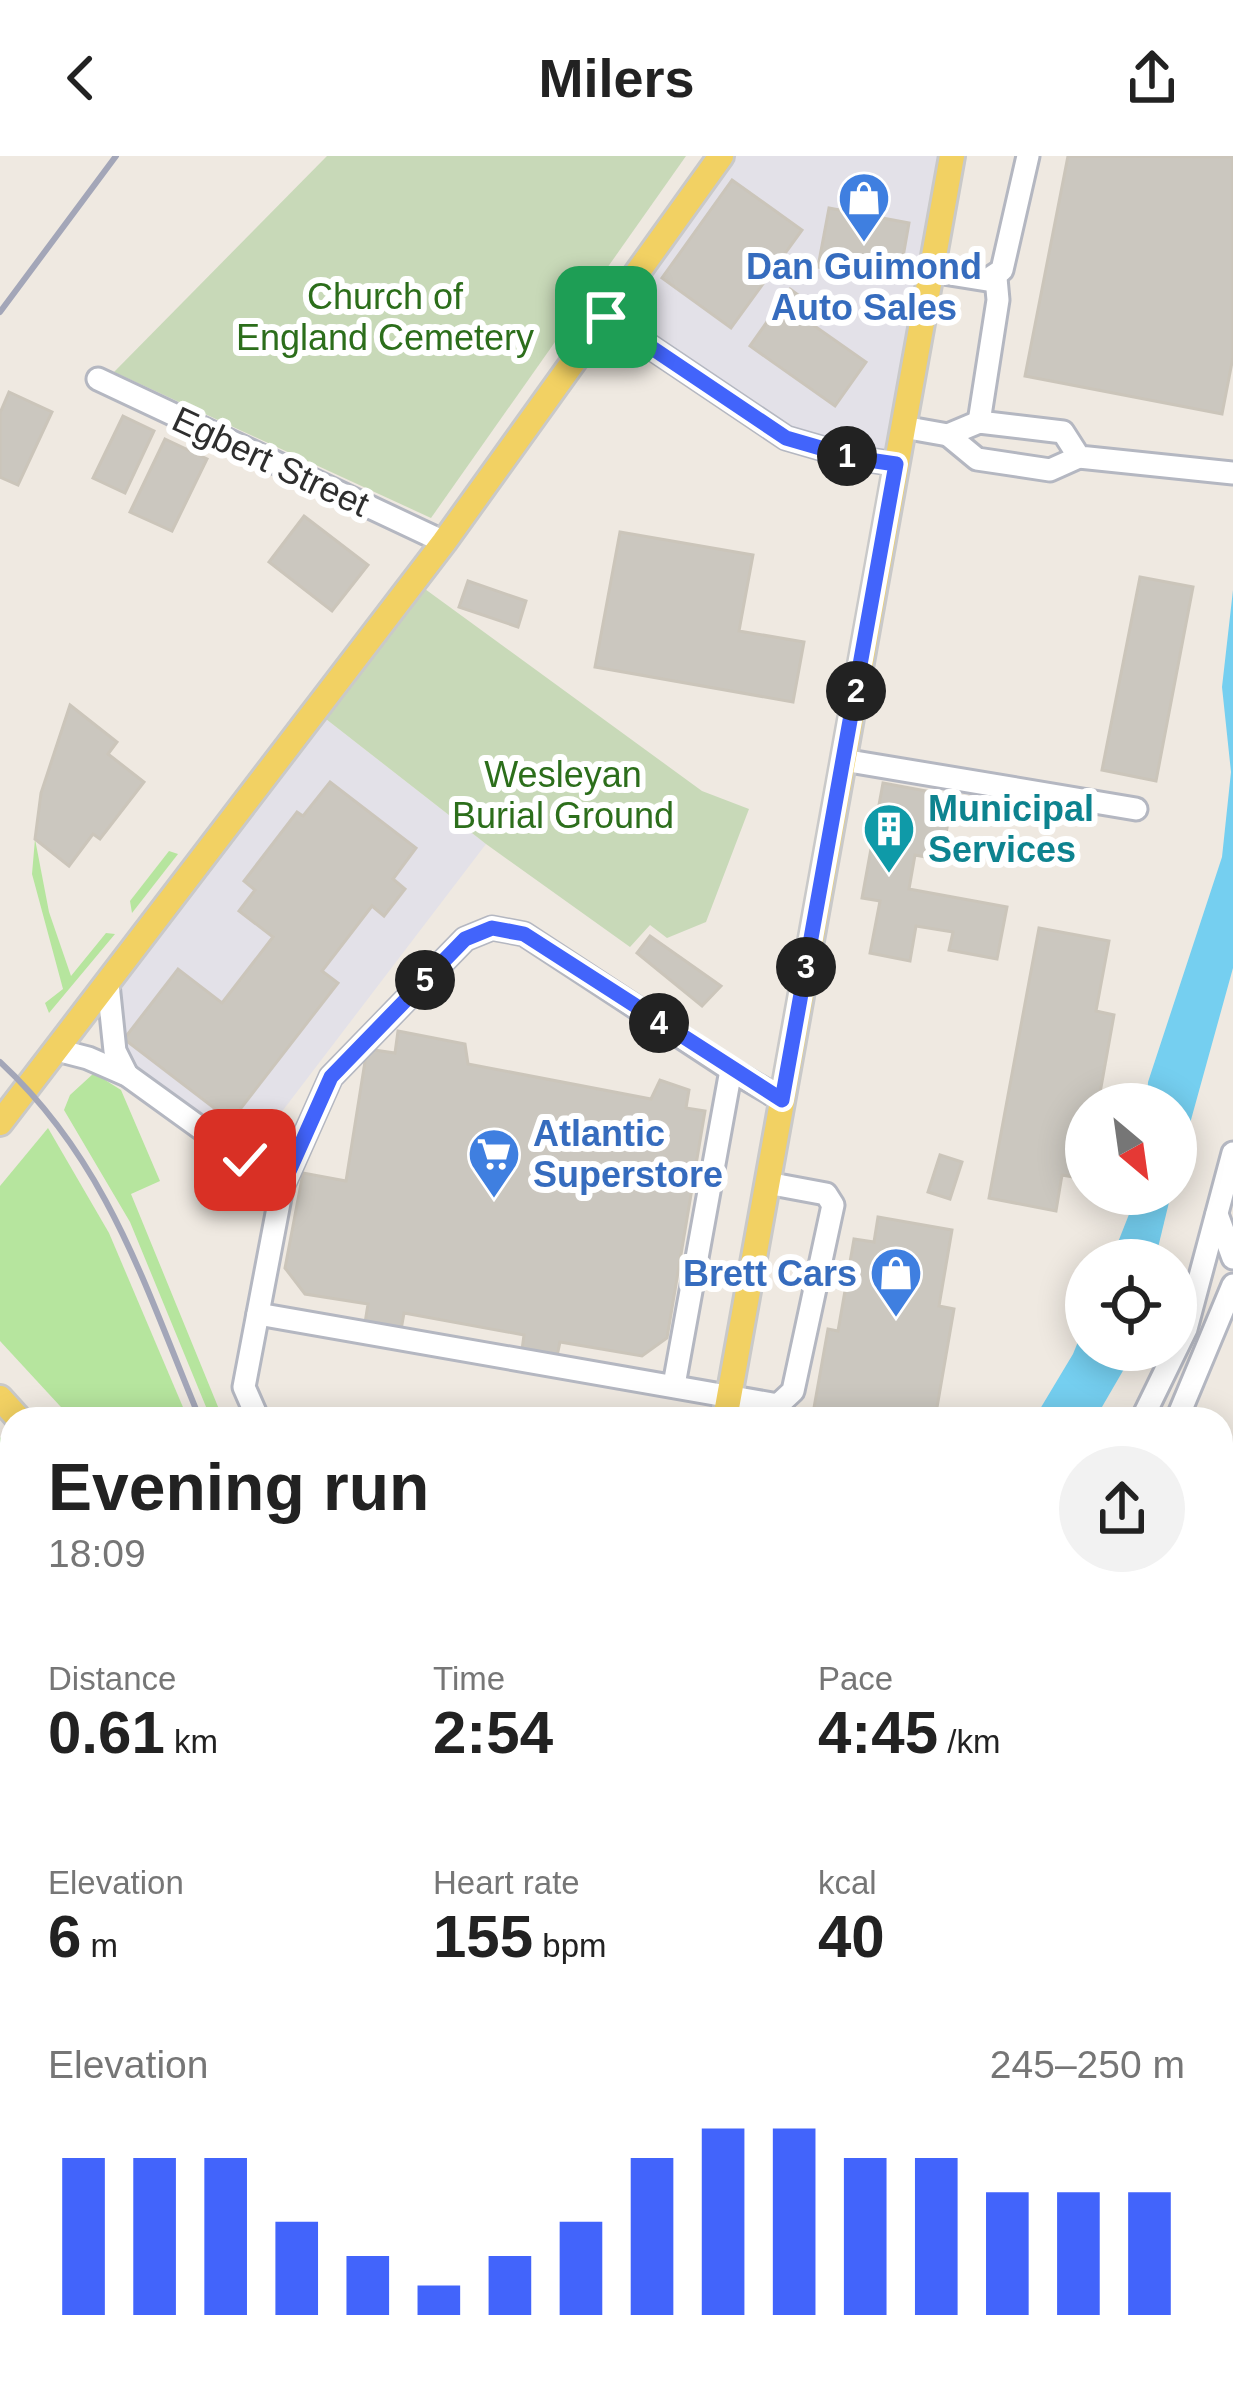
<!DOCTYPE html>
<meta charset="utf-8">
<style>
body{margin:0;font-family:Helvetica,sans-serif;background:#f2f2f2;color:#222;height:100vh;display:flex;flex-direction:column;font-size:45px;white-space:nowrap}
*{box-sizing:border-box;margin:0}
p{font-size:39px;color:#767676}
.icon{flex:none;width:66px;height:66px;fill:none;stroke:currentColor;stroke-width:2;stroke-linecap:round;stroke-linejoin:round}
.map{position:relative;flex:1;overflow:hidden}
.panel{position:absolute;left:0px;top:1251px;width:1233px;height:975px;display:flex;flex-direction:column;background:#fff;border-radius:36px 36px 0 0;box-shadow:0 6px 30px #0003}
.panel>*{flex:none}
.needle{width:78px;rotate:151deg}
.fabs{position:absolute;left:1065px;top:927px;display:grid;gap:24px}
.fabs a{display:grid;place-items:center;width:132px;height:132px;border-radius:50%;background:#fff;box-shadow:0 6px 30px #0003;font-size:60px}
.pin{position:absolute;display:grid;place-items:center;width:102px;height:102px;color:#fff;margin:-51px;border-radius:24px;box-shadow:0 6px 18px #0006}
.km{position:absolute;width:60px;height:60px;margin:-30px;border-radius:50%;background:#222;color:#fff;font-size:33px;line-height:60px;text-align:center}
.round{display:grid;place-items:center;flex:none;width:126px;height:126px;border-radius:63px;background:#f2f2f2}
.head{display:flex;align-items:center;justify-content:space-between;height:204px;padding:0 48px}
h1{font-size:66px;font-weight:700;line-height:90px}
.figures{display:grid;grid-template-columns:repeat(3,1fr);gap:18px;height:204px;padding:12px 48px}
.figures div{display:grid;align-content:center}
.figures b{font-size:60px;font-weight:700}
.figures small{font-size:33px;font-weight:400}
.figures p{font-size:33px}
.chart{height:336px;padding:24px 48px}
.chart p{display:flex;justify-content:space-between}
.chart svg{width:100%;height:216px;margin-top:12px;stroke:#4264fb;stroke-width:6}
header{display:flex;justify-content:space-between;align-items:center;height:156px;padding:0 48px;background:#fff;font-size:54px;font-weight:700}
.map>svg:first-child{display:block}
.industrial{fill:#e3e1e8}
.green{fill:#b6e59e}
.cemetery{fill:#c8d9b8}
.water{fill:#75cff0}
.building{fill:#cbc7bf;stroke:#cbc5ba;stroke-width:3}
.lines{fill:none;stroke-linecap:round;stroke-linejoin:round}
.minor-casing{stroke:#b4b7c1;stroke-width:27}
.major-casing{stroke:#c9c9c9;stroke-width:30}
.minor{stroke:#fff;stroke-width:21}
.major{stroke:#f2d163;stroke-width:24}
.rail{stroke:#a3a6b8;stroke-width:6}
.route-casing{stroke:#fff;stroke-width:24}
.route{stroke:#4264fb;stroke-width:15}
.labels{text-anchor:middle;stroke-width:12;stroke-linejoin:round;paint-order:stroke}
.shop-label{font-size:36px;font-weight:bold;fill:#366cbe;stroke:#fff}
.park-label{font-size:36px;fill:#2c6e1b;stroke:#fff}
.street-label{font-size:36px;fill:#2e2e2e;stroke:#fff}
.culture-label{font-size:36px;font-weight:bold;fill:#0d838f;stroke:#fff;text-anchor:start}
</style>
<header><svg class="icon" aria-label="back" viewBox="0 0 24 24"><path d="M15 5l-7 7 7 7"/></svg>Milers<svg class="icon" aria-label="share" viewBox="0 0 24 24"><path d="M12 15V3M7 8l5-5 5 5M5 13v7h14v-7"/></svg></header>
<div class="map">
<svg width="1233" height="2225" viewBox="0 0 1233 2225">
<rect width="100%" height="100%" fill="#efe9e1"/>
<g class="industrial">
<polygon points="721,0 952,0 896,308 821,293 606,161"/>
<polygon points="317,556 486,688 245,1004 127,919 108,828"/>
</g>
<g class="green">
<polygon points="35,683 49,756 71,820 106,777 115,778 49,857 45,847 63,833 32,718"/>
<polygon points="169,695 178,698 132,757 130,745"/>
<polygon points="94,917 121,934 160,1025 131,1038 223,1263 211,1263 130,1066 64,954 70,939"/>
<polygon points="48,972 109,1077 188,1263 72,1263 0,1185 0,1030"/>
<polygon points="0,1281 12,1297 12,1380 0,1356"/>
<polygon points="80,2214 174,2214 179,2225 87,2225"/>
</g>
<g class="cemetery">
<polygon points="327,0 686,0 431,362 114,216"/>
<polygon points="414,425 702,635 749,653 706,766 667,782 650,769 630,791 486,688 317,556"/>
</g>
<g class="water">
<polygon points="1233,434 1233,812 1176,1018 1176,948 1147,948 1148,926 1222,701 1231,616 1222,531"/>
<polygon points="1137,1038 1171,1038 1155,1104 1111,1104"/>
<polygon points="1086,1166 1086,1194 1135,1194 1095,1263 1034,1263 1073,1198"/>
</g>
<g class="building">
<polygon points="1068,0 1233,1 1233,201 1222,258 1025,220"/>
<polygon points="732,24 802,74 731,172 662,122"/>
<polygon points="829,52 909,67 900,118 853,110 851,117 818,111"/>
<polygon points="790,133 805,144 796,157 866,206 835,250 750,190"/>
<polygon points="9,236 52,256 18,329 0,321 0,257"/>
<polygon points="123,260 154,275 125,337 93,322"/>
<polygon points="165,283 207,303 172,375 130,356"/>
<polygon points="304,360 368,409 332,455 269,406"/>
<polygon points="620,376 753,399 739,475 804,486 793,546 595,511"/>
<polygon points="1140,421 1193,431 1156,625 1102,614"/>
<polygon points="468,425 526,445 518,471 459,451"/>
<polygon points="70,549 117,586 108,598 144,626 100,683 93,678 69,710 35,683 41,637"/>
<polygon points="330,626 416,692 393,723 405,733 384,760 372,750 322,815 338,827 231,965 124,883 178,813 222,847 273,781 239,755 255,734 244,725 297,656 303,660"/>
<polygon points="883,627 953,640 941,704 915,699 909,733 1007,751 997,803 949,794 953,776 916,770 910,805 870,797 880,745 862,742"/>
<polygon points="1039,772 1109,785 1096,855 1114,859 1098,948 1086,948 1084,1023 1062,1019 1056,1055 989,1042"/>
<polygon points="650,780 721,830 702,850 637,797"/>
<polygon points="398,875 465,888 468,908 651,943 660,924 689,934 686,952 705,955 667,1182 642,1200 560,1186 557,1200 522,1194 524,1179 404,1157 401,1174 365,1167 368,1148 305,1138 285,1112 303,1017 346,1025 367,893 395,897"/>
<polygon points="940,999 962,1006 950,1043 928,1036"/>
<polygon points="878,1061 952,1074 939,1150 954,1153 935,1263 812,1263 828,1173 838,1175 854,1083 874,1086"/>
<polygon points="12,1428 12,1455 0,1462 0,1435"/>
<polygon points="2,1480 12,1493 12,1510 1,1515"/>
<polygon points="12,1704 12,1727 0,1733 0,1710"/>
<polygon points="12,1744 12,1768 0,1774 0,1749"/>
<polygon points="1,1984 12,2004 12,2013 0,2020"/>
<polygon points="12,2058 12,2075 3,2077 0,2061"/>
<polygon points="0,2159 12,2182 12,2191 0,2198"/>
<polygon points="32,2214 37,2225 15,2225 14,2222"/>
<polygon points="320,2214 363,2214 369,2225 326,2225"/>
<polygon points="390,2214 405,2214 410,2225 379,2225 376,2220"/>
</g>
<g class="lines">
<g class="minor-casing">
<g id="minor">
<polyline points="931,115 987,124 1002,114 1028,0"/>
<polyline points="606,161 786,282 855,302 896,308"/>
<polyline points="98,223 444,386"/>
<polyline points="979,266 998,144 996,122"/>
<polyline points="903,271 948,279 979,266 1063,276 1079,301 1233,317"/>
<polyline points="948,279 977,303 1050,314 1079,301"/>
<polyline points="843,604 1136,653"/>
<polyline points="108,828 115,895 127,919"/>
<polyline points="57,894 88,902 127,919 282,1031"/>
<polyline points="1217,1058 1233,1102"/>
<polyline points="258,1158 778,1249 793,1235 833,1049 826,1038 767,1027"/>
<polyline points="674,1229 731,914 782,944"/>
<polyline points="258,1263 244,1231 282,1031 331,921 465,783 492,772 524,778 731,914"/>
<polyline points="1142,1263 1186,1173 1233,997"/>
<polyline points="1177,1263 1233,1129"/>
<polyline points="1221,1472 1233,1421"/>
<polyline points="0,1831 12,1856"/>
<polyline points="0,2124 12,2148"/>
<polyline points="187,2214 193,2225"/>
<polyline points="808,2214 812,2225"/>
<polyline points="977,2214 977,2225"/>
<polyline points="1045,2225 1047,2214"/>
</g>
</g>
<g class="major-casing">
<g id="major">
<polyline points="0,967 444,386 721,0"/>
<polyline points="0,1242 19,1263"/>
<polyline points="725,1263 952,0"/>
<polyline points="443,2214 452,2225"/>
<polyline points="493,2214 500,2225"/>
<polyline points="539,2225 550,2214"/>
</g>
</g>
<use href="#minor" class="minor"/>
<use href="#major" class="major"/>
<g class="rail">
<polyline points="0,156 116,0"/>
<path d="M 0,906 C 108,1006 145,1131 200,1263"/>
<polyline points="836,2214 847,2225"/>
</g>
</g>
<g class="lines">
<g class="route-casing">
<polyline id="route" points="245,1004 282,1031 331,921 465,783 492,772 524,778 782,944 896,308 855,302 786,282 606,161"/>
</g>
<use href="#route" class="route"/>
</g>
<defs>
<g id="shop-pin" transform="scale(2.7)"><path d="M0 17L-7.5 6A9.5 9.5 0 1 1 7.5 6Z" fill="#3f7fe0" stroke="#fff"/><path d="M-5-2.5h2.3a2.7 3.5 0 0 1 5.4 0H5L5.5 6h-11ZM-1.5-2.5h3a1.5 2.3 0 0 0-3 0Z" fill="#fff"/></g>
<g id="building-pin" transform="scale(2.7)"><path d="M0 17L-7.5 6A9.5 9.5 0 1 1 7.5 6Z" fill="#0f9aa8" stroke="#fff"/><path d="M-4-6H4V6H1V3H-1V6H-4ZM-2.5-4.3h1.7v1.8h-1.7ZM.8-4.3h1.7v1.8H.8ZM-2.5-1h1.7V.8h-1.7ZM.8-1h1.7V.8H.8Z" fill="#fff"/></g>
<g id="supermarket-pin" transform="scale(2.7)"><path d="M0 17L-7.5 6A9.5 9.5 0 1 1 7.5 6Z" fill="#3f7fe0" stroke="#fff"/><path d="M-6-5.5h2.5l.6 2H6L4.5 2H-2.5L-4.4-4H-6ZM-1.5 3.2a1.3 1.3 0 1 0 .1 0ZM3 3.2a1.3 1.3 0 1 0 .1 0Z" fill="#fff"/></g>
</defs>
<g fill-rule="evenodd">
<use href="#shop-pin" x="864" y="42"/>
<use href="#building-pin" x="889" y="673"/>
<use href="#supermarket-pin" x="494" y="998"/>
<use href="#shop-pin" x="896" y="1117"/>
</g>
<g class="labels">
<g class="shop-label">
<text x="864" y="123">Dan Guimond<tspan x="864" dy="41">Auto Sales</tspan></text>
<text x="533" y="990" text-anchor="start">Atlantic<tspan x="533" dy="41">Superstore</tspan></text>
<text x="857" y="1130" text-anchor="end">Brett Cars</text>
</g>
<g class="park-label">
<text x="385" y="153">Church of<tspan x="385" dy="41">England Cemetery</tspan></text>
<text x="563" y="631">Wesleyan<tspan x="563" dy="41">Burial Ground</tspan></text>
</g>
<g class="street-label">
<text transform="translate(271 305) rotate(25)" y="13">Egbert Street</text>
</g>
<g class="culture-label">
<text x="928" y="665">Municipal<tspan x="928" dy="41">Services</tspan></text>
</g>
</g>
</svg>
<div class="fabs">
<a><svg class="needle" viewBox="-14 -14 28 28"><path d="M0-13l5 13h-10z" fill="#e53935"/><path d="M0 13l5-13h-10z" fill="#767676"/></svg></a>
<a><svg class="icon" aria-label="locate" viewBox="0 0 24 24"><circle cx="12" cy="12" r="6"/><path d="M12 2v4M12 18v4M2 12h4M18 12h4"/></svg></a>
</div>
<div class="pin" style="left:606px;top:161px;background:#1e9e55"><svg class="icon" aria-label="arrive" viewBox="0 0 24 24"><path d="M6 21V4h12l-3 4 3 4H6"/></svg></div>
<div class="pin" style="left:245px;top:1004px;background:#d93025"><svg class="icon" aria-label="check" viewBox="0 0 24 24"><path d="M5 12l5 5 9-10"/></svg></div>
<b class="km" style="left:847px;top:300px">1</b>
<b class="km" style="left:856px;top:535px">2</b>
<b class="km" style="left:806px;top:811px">3</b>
<b class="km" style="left:659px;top:867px">4</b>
<b class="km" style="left:425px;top:824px">5</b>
<section class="panel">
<div class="head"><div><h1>Evening run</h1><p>18:09</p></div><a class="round"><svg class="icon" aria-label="share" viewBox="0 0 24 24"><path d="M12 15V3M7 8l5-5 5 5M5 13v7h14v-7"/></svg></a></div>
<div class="figures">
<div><p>Distance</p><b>0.61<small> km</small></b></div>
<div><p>Time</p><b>2:54</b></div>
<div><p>Pace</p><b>4:45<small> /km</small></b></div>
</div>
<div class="figures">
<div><p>Elevation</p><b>6<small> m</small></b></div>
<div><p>Heart rate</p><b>155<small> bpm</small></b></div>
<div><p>kcal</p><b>40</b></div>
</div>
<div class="chart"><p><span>Elevation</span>245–250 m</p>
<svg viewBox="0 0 160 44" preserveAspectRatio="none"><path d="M5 44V12M15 44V12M25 44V12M35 44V25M45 44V32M55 44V38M65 44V32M75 44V25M85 44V12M95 44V6M105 44V6M115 44V12M125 44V12M135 44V19M145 44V19M155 44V19"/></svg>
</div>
</section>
</div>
